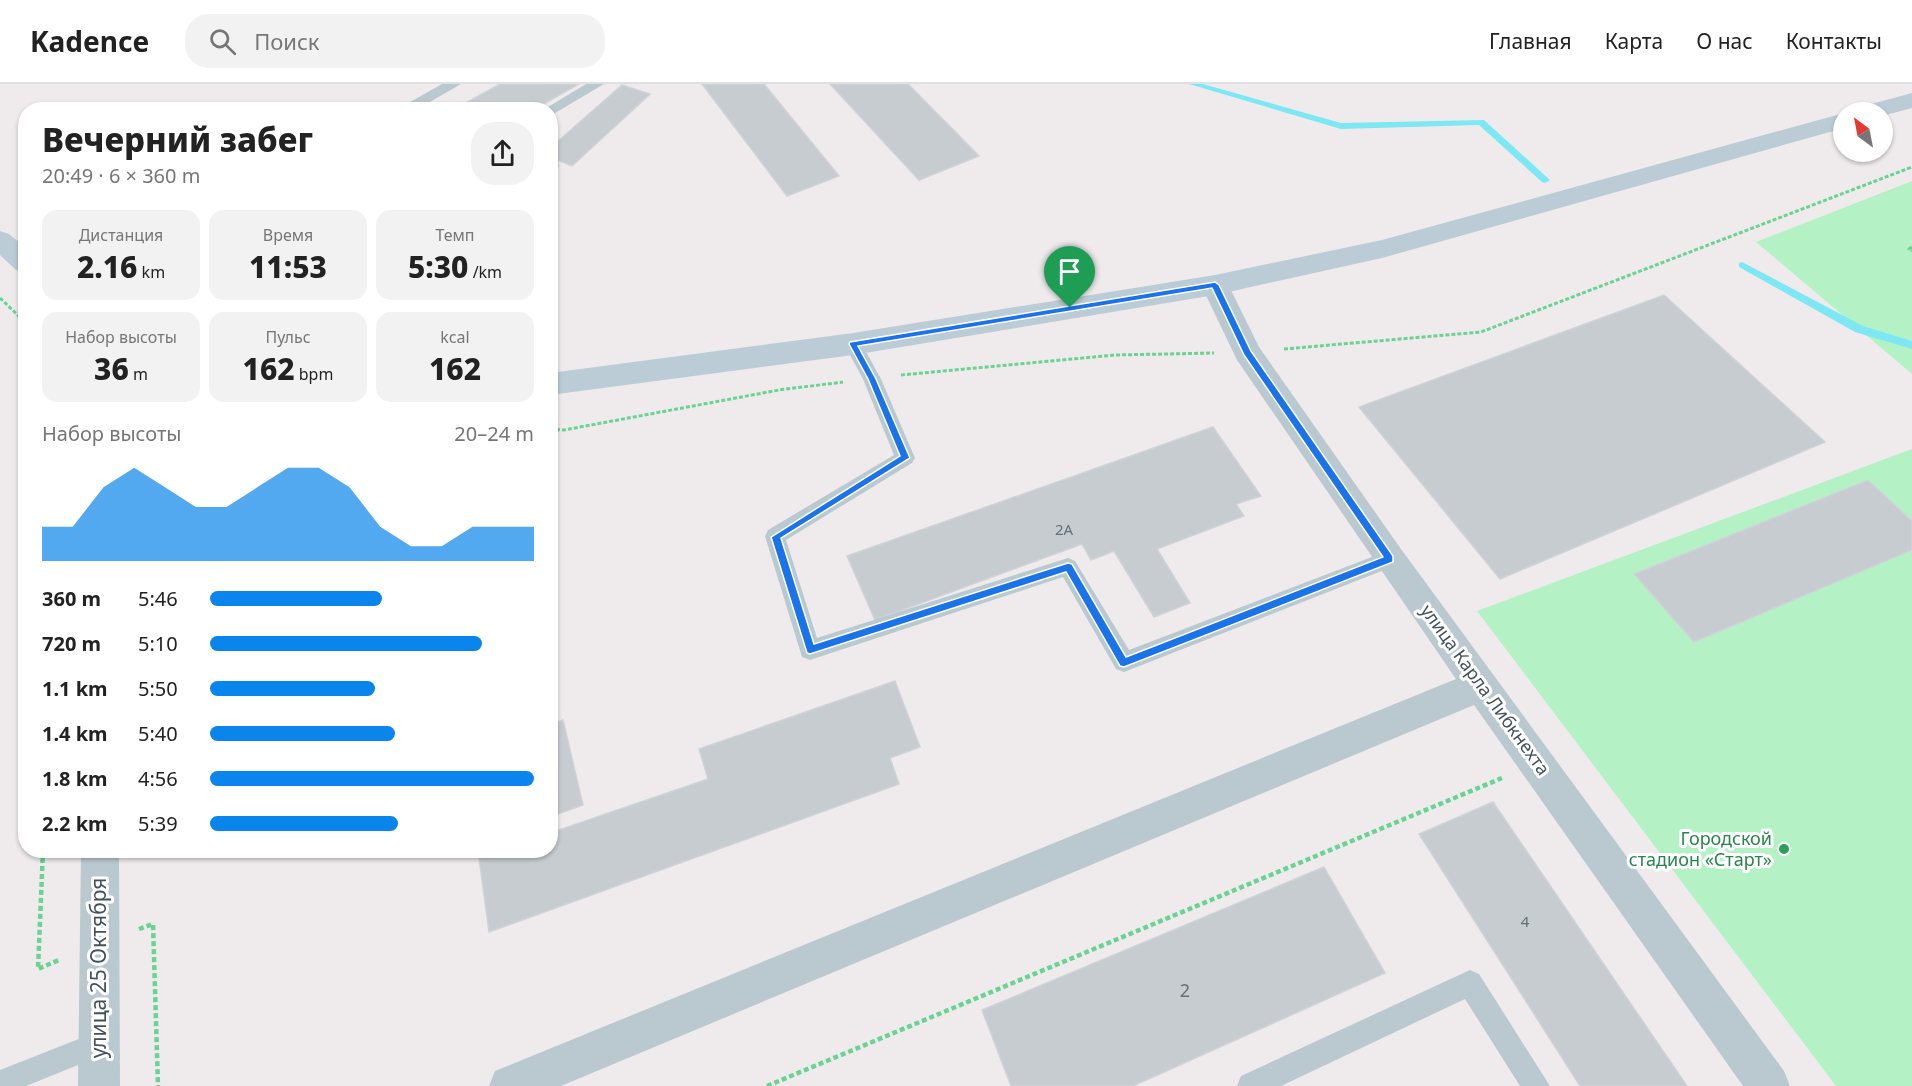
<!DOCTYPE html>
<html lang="ru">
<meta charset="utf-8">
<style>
body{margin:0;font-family:"Noto Sans",sans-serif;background:#f2f2f2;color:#222;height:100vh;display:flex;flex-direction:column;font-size:22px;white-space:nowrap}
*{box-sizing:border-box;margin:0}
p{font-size:20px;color:#767676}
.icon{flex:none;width:33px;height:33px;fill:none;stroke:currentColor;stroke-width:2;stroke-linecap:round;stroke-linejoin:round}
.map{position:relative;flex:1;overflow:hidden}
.drawer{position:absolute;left:18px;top:18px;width:540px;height:756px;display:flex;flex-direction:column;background:#fff;border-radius:24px;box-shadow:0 2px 4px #0004}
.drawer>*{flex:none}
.needle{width:39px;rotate:328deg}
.fabs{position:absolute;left:1833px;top:18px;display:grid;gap:12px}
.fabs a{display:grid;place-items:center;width:60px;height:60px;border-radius:50%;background:#fff;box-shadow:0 2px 4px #0004;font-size:30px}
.pin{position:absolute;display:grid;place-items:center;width:51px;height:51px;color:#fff;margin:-62px -26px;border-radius:50% 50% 50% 0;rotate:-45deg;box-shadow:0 0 6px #0007}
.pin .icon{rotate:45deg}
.round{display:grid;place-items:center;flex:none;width:63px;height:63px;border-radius:24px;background:#f2f2f2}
.headline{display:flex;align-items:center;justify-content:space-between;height:102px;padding:0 24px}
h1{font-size:33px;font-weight:800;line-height:45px}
.figures{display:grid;grid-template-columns:repeat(3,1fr);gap:9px;height:102px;padding:6px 24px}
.figures div{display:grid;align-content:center;border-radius:15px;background:#f2f2f2;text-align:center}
.figures b{font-size:30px;font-weight:800}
.figures small{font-size:16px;font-weight:400}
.figures p{font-size:16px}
.chart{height:168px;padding:12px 24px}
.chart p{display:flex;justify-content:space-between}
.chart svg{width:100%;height:108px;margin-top:6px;fill:#0985eb;opacity:.7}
ul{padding:0 24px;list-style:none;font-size:20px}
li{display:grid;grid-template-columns:96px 72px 1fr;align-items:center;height:45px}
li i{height:15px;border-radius:8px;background:#0985eb}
header{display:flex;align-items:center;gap:36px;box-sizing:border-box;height:84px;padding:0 30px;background:#fff;border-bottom:2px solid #e0e0e0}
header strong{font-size:28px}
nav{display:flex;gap:33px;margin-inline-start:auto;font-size:21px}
.search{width:420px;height:54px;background:#f2f2f2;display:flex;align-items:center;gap:15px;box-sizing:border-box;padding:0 21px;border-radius:24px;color:#767676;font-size:22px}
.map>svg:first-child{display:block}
.green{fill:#b4f2c5}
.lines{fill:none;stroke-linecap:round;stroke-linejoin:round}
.stream{fill:#7de8f3;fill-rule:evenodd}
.building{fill:#c7ccd1;stroke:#cfd3d8;stroke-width:1.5}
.path-far1{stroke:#69d393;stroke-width:3;stroke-dasharray:4 2;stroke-linecap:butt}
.path{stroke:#69d393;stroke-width:4.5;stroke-dasharray:5 3;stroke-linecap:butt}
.lane{fill:#bac9d0;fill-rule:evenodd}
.street{fill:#bac9d0;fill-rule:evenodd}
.secondary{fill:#bcccd7;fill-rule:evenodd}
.route{fill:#1a73e8;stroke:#fff;stroke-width:1.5;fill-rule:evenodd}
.leisure-dot{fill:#2e9e5b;stroke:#fff;stroke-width:2}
.labels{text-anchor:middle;stroke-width:6;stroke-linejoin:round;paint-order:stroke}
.number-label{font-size:15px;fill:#637078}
.street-label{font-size:18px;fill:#42525a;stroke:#fff}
.leisure-label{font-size:18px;fill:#27864d;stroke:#fff;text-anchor:end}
.near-number-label{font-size:18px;fill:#637078}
.near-street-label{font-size:21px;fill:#42525a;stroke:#fff}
</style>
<header>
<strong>Kadence</strong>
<div class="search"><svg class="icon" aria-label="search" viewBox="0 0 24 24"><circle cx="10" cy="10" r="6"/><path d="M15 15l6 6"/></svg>Поиск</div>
<nav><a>Главная</a><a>Карта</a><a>О нас</a><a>Контакты</a></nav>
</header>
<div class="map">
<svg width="1912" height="1002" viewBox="0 0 1912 1002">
<rect width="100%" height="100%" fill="#efebec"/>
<g class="green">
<polygon points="1912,97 1912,290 1756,158"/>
<polygon points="1912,365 1912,1002 1836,1002 1477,527"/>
</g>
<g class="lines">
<g class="stream">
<polygon points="1189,0 1203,0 1341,39 1484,36 1550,96 1545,99 1542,98 1479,41 1341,45"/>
<polygon points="1742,178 1863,242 1912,257 1912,265 1855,248 1739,183 1739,179"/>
</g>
</g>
<g class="building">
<polygon points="500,0 579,0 533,26 453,26"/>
<polygon points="702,0 764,0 839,92 787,112"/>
<polygon points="830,0 908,0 979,72 919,96"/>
<polygon points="622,1 650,10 572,82 550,73 550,64"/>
<polygon points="1664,211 1825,358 1500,495 1359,323"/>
<polygon points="1213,343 1261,412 1236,420 1244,432 1157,465 1190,519 1154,533 1114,467 1091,476 1082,460 875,536 847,472"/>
<polygon points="1868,396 1912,437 1912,466 1694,558 1634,490"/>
<polygon points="895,597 920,663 890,674 899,700 489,848 479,774 501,766 550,766 550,749 708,695 699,665"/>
<polygon points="563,636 583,721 550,733 550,641"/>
<polygon points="1493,718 1687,1002 1580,1002 1419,750"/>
<polygon points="1324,783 1385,889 1133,1002 1011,1002 982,926"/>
</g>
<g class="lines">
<g class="path-far1">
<polyline points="1912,163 1909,165 1912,167"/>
<polyline points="0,214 26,239"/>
<polyline points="1284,265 1481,248 1912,83"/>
<polyline points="901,291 1115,271 1214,269"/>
<polyline points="550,345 564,346 779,306 843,298"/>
</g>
<g class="path">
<polyline points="43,766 38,885 59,876"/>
<polyline points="139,845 153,840 158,1002"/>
<polyline points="767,1002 1502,694"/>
</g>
<g class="lane">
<polygon points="442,0 461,0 416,26 396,26"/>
<polygon points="586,0 604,0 555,29 550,31 550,26 543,26"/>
<polygon points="550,77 557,78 559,82 557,86 550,87"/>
<polygon points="853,253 859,255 881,295 915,374 912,379 786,456 817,554 1068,474 1075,477 1129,566 1390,466 1397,469 1400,475 1397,481 1124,588 1116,585 1063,493 810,576 802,573 765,452 768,446 894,371 863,295 844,260 847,255"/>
<polygon points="1470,886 1479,890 1550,1002 1520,1002 1465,915 1281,1002 1237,1002 1241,992"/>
<polygon points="99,947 108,951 112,960 108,969 26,1002 0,1002 0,986"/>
</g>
<g class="street">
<polygon points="1215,191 1225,194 1259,263 1401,465 1784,987 1790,1002 1743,1002 1474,621 561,1002 489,1002 495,987 1456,595 1237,276 1201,201 1205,194"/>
<polygon points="81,766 119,766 120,1002 78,1002"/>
</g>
<g class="secondary">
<polygon points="1912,9 1912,24 1882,32 1882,28 1857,28 1860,23"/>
<polygon points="1844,29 1844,44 1382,174 1215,211 853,271 550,311 550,289 853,249 1215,191 1382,156"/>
<polygon points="0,147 9,150 26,164 26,188 16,186 0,171"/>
</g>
</g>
<path class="route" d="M 1215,198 L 1219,201 L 1251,267 L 1393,472 L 1393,478 L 1124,583 L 1120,582 L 1066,488 L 810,570 L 807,569 L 771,453 L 900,372 L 868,295 L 849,260 L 850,258 ZM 1212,204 L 1244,271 L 1383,473 L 1126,573 L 1072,480 L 1068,479 L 814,560 L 781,454 L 910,374 L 876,295 L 858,262 Z"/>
<circle class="leisure-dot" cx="1784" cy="765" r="6"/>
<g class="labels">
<g class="number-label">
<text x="1064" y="451">2А</text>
<text x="1525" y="843">4</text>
</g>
<g class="street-label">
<text transform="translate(1485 606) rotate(54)" y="6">улица Карла Либкнехта</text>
</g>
<g class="leisure-label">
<text x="1772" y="761">Городской<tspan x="1772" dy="21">стадион «Старт»</tspan></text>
</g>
<g class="near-number-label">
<text x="1185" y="913">2</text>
</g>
<g class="near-street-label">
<text transform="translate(99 884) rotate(-90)" y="7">улица 25 Октября</text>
</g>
</g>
</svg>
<div class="fabs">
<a><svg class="needle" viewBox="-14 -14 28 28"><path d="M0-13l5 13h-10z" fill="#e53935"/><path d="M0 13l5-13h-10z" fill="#767676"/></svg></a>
</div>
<div class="pin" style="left:1070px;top:224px;background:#1e9e55"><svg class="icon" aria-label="arrive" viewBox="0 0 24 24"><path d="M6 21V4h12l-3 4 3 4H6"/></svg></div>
<section class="drawer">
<div class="headline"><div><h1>Вечерний забег</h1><p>20:49 · 6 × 360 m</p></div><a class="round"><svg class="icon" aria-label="share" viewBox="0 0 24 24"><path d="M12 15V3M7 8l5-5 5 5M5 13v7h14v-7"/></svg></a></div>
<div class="figures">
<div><p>Дистанция</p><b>2.16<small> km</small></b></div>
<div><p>Время</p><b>11:53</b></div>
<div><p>Темп</p><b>5:30<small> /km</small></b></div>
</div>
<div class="figures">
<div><p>Набор высоты</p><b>36<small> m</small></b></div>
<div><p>Пульс</p><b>162<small> bpm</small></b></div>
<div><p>kcal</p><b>162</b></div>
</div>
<div class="chart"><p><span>Набор высоты</span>20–24 m</p>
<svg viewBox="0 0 160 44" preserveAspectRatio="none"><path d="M0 44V30L10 30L20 14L30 6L40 14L50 22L60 22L70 14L80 6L90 6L100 14L110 30L120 38L130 38L140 30L150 30L160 30V44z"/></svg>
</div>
<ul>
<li><b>360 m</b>5:46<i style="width:53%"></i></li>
<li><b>720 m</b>5:10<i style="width:84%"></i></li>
<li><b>1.1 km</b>5:50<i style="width:51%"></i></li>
<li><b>1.4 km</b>5:40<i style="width:57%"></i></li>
<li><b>1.8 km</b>4:56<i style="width:100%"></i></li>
<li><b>2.2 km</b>5:39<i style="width:58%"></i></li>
</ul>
</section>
</div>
